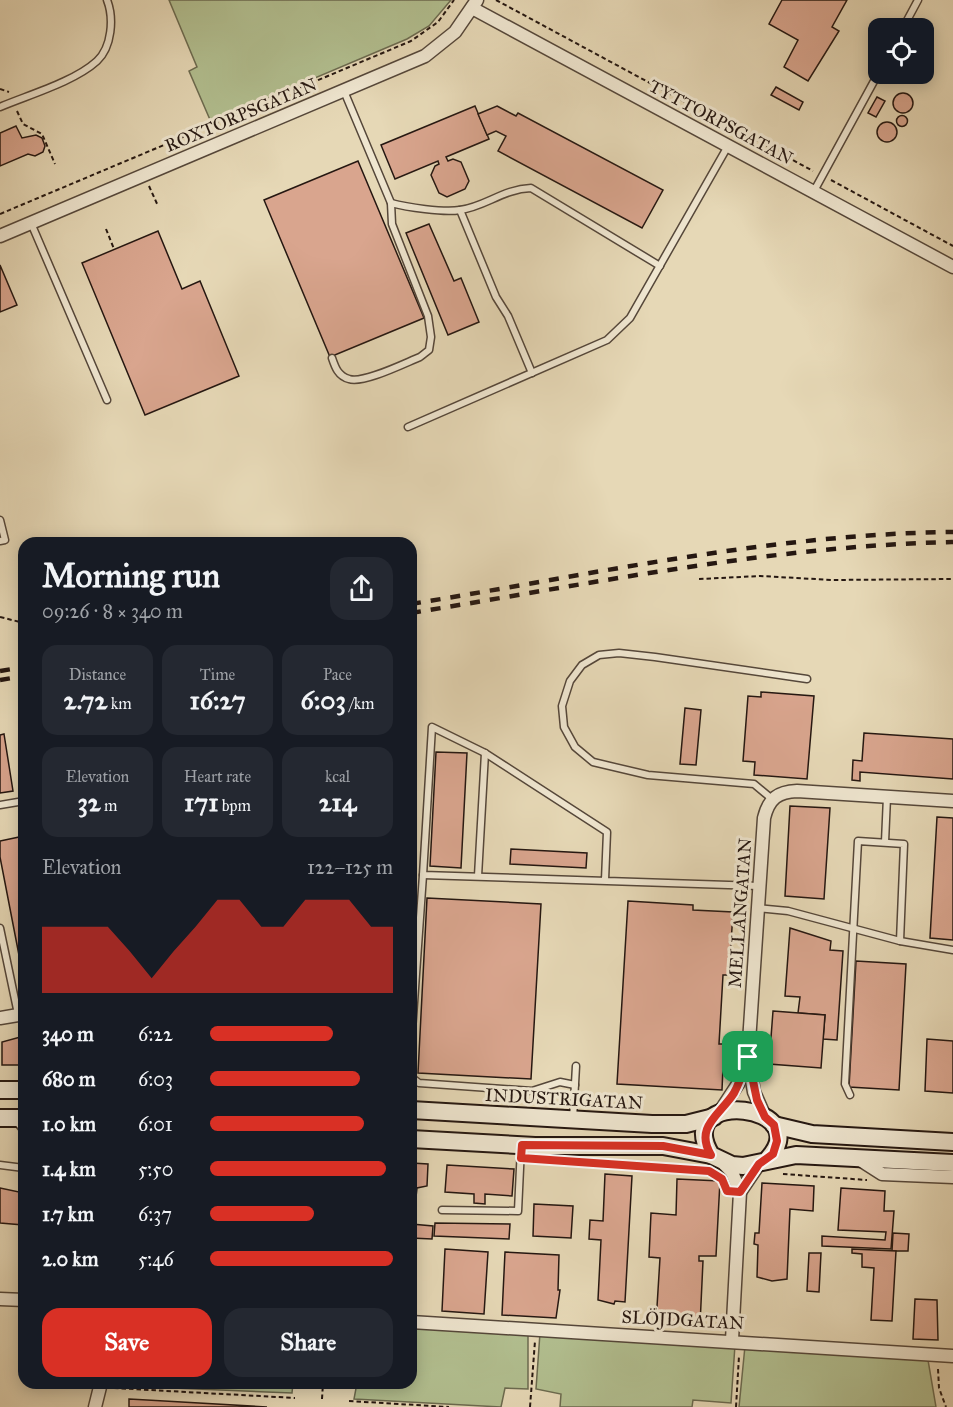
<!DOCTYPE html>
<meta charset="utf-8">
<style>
body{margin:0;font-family:"IM FELL Great Primer",serif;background:#242831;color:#f1f3f6;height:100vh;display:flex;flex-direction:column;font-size:22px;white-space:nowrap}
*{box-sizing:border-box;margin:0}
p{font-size:20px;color:#9ea1a6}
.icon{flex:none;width:33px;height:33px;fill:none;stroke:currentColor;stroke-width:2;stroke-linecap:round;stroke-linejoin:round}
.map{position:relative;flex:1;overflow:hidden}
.side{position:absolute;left:18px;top:537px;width:399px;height:852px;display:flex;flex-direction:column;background:#171b24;border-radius:18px;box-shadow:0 3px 15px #0003}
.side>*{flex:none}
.fabs{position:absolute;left:868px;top:18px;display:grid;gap:12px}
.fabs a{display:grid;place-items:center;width:66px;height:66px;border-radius:12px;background:#171b24;box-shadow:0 3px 15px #0003;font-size:30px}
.pin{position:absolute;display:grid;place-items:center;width:51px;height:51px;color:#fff;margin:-26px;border-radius:12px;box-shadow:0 3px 9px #0006}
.round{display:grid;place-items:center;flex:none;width:63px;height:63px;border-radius:18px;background:#242831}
.headline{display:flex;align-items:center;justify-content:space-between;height:102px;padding:0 24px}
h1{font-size:33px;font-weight:700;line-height:45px}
.figures{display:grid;grid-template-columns:repeat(3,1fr);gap:9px;height:102px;padding:6px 24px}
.figures div{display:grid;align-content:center;border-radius:15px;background:#242831;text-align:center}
.figures b{font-size:26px;font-weight:700}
.figures small{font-size:16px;font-weight:400}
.figures p{font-size:16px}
.chart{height:168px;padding:12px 24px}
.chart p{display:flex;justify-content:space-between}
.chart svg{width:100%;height:108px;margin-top:6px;fill:#d93025;opacity:.7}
.button{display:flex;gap:12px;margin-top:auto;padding:12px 24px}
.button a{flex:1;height:69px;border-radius:18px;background:#d93025;color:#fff;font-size:24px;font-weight:700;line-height:69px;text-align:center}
.button a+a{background:#242831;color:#f1f3f6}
ul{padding:0 24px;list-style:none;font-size:20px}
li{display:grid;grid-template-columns:96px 72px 1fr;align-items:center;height:45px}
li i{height:15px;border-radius:8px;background:#d93025}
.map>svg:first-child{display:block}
.green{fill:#b2bf90;stroke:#6c6b50;stroke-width:1.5}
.building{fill:#d9a58e;stroke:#251711;stroke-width:1.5}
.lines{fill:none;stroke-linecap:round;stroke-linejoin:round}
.service-casing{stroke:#55473a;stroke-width:9}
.minor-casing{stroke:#55473a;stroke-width:15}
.secondary-casing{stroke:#251711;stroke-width:20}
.path{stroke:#251711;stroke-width:2;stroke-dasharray:4.5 3;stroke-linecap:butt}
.service{stroke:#efe6d0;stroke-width:6}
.minor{stroke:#efe6d0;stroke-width:12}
.secondary{stroke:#efe6d0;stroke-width:16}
.rail{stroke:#251711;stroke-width:4.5;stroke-dasharray:10 10;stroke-linecap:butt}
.route-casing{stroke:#fff;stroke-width:12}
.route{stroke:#d93025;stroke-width:8}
.labels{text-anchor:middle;stroke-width:6;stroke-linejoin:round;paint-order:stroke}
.street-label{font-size:18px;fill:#251711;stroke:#efe6d0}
</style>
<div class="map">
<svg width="953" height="1407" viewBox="0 0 953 1407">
<rect width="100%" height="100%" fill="#e6d8b6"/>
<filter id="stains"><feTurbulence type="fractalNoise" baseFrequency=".00333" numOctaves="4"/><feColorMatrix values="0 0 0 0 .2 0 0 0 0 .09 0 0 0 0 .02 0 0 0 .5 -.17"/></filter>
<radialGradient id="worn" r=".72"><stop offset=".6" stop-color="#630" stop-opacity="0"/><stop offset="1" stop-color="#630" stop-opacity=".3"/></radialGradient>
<g class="green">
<polygon points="169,0 451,0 429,26 407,39 211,122 189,71 197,67"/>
<polygon points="411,1327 528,1335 528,1389 505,1388 501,1407 354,1399 357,1383 411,1383"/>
<polygon points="540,1333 735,1345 731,1403 693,1400 692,1407 560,1407 561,1394 536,1389"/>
<polygon points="745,1346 928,1360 936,1407 739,1407"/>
<polygon points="127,1383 293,1383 292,1393 126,1386"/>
</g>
<g class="building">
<polygon points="782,0 847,0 832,27 839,31 808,81 784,67 798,40 769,24"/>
<polygon points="776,87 803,102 799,110 771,95"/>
<circle cx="903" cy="103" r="10"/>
<polygon points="877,97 885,101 876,117 868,113"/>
<polygon points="475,106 489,139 446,157 448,161 453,159 461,162 469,181 465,189 447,197 439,193 431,175 435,166 439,164 438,161 395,179 381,145"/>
<polygon points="497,106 516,116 518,113 663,190 642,228 498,151 506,136 496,131 487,135 478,114"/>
<circle cx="902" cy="121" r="5.5"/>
<circle cx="887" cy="132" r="10"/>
<polygon points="16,126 22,138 36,135 42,138 45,146 43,152 35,156 28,154 0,166 0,133"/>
<polygon points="358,161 424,318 330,357 264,200"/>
<polygon points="429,224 454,281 461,278 479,322 448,335 406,233"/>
<polygon points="158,231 182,289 200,281 239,376 145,415 82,263"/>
<polygon points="0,265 17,305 0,312"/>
<polygon points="761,692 814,696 807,779 754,775 755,762 743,761 748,696 761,697"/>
<polygon points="685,708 701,710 696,765 680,764"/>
<polygon points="864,733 953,739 953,779 860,772 860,781 852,780 853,760 862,761"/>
<polygon points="4,734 13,791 0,793 0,735"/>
<polygon points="436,752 467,753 461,868 430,866"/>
<polygon points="790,806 830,808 824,899 785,896"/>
<polygon points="937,817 953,818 953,940 930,938"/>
<polygon points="24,836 24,981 0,857 0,841"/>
<polygon points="511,849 587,853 586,868 510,864"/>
<polygon points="427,898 541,904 531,1079 418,1073"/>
<polygon points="628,901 693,905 693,910 733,912 729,975 723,975 719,1044 724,1044 722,1090 617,1084"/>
<polygon points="790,928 831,941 830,950 843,951 837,1040 823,1039 825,1015 798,1013 800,997 785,996"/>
<polygon points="856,961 906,964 899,1090 849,1087"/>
<polygon points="773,1011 825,1015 821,1068 769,1064"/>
<polygon points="24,1036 24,1065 2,1065 2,1042"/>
<polygon points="927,1039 953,1041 953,1093 925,1091"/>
<polygon points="411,1163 428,1164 427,1186 417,1188 416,1197 411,1196"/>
<polygon points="447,1165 514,1169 512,1196 485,1194 485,1204 474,1203 474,1194 445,1192"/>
<polygon points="605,1174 632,1176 625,1302 615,1301 614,1304 598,1300 601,1240 589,1239 590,1220 603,1221"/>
<polygon points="677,1179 720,1181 716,1256 699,1256 699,1261 703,1261 700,1325 656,1323 660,1258 649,1257 651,1213 676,1215"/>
<polygon points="762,1183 814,1186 813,1211 790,1209 787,1279 772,1281 757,1277 758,1245 754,1244 755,1233 759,1233"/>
<polygon points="0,1188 24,1193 24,1279 20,1278 23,1225 0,1223"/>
<polygon points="841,1188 885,1191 884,1211 894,1211 891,1249 822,1246 822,1236 885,1240 886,1232 838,1230"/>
<polygon points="534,1204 573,1206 571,1238 533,1236"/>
<polygon points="435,1223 510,1224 509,1239 434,1236"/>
<polygon points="411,1224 433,1226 432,1239 411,1238"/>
<polygon points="893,1233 909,1234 908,1251 892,1251"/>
<polygon points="445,1249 488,1252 484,1314 442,1311"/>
<polygon points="852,1249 896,1251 892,1321 871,1320 874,1268 862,1267 862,1254 852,1253"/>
<polygon points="505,1252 559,1255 558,1290 560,1290 556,1318 502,1315"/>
<polygon points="809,1253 821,1253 819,1292 807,1291"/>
<polygon points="915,1299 937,1300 938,1340 913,1339"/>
<polygon points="129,1399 147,1400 267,1407 129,1407"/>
</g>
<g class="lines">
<g class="service-casing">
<g id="service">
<polyline points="903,28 918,0"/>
<path d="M 0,107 C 28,95 74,82 97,61 C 112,47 114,18 107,0"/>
<polyline points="814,191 879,72"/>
<path d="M 391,203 C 406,207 444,213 460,210 C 485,207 503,189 531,188 L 660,266"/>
<polyline points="460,210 496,297 508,316 532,373"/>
<polyline points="31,223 107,400"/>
<path d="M 332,358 C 335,367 338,376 349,379 C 363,384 405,363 420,357 L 429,350 L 431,337 L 428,316 L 392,224 L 391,203 L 344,91"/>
<polyline points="408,427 607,340 630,318 728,146"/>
<polyline points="0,520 5,540 0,541"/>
<polyline points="772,799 754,784 648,775 593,762 575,747 564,727 562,706 570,681 582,665 599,655 619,653 655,657 807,679"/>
<polyline points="0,805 24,801"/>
<polyline points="885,842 887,797"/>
<polyline points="478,876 485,753"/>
<polyline points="605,880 607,832 485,753 432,727 423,875 759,886"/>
<polyline points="758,908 788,911 900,941 953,950"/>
<polyline points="0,928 18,1014"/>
<polyline points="411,1045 423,875"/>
<polyline points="411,1077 419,1083 532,1091 560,1082 575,1085"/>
<polyline points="850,1095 845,1084 858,841 904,844 900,941"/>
<polyline points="573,1119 576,1066"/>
<polyline points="16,1121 24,1131"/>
<polyline points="0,1165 24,1168"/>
<polyline points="442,1210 518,1211 521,1147"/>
</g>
</g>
<g class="minor-casing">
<g id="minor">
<polyline points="472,8 953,267"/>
<polyline points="0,236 425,56 455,32 477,0"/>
<polyline points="0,1018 24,1014"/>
<polyline points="719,1113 738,1084 748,1058"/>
<path d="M 765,1117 L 754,1092 L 748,1057 L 764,818 C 769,798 778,792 797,791 L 953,801"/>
<polyline points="857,1158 882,1174 953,1177"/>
<polyline points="722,1162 732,1172 740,1192 732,1340"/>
<polyline points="740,1192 759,1164"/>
<polyline points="0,1299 24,1300"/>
<polyline points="411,1322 953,1356"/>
<polyline points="95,1407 101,1383"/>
</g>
</g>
<g class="secondary-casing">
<g id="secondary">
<polyline points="0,1090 24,1090"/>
<polyline points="411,1110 652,1124 686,1124 714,1117"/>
<polyline points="0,1118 24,1118"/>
<polyline points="774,1125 812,1134 953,1142"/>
<polyline points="411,1139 535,1146 663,1146 711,1155"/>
<path d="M 766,1161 C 822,1104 670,1086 711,1155 L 732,1165 L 743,1166 L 796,1155 L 953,1163"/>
</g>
</g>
<g class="path">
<polyline points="496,0 813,171"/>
<polyline points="0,89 9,92"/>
<polyline points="17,111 23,124 42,134 55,164"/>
<polyline points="831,180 953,246"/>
<polyline points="149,186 158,206"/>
<polyline points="0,214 411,41 438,22 454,0"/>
<polyline points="106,229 114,249"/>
<polyline points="699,579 760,576 832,580 953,579"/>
<polyline points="0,617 24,623"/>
<polyline points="588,1162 705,1170"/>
<polyline points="783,1174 867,1180"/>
<polyline points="938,1369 939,1388 946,1407"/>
<polyline points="114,1388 295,1398"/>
<polyline points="322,1399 323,1383"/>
<polyline points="349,1401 449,1407"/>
<polyline points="530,1407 535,1341"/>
<polyline points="736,1407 739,1356"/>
</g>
<use href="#service" class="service"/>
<use href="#minor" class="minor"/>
<use href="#secondary" class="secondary"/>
<g class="rail">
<path d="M 411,604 C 590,575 771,534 953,532"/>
<path d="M 411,613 C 590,584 771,546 953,542"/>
<polyline points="0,671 24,667"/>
<polyline points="0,680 24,676"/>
</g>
</g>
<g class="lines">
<g class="route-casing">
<path id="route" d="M 748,1057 L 757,1100 L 765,1117 L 774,1125 L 777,1141 L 773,1154 L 759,1164 L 740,1192 L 727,1191 L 722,1179 L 709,1171 L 521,1158 L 522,1145 L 663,1146 L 711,1155 C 694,1127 720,1115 734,1093 C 740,1082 744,1069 748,1057 Z"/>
</g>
<use href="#route" class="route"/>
</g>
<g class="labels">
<g class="street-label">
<text transform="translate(241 115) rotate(-23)" y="6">ROXTORPSGATAN</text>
<text transform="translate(721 122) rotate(28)" y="6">TYTTORPSGATAN</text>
<text transform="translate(740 913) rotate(-86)" y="6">MELLANGATAN</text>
<text transform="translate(564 1099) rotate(3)" y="6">INDUSTRIGATAN</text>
<text transform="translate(683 1320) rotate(3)" y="6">SLÖJDGATAN</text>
</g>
</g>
<rect width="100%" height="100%" filter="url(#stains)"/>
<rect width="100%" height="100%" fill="url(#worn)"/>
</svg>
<div class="fabs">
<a><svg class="icon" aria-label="locate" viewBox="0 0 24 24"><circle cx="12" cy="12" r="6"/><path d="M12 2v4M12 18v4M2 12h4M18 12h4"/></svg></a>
</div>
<div class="pin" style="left:748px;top:1057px;background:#1e9e55"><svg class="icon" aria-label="arrive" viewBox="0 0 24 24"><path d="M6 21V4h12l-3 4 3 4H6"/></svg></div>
<section class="side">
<div class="headline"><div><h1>Morning run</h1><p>09:26 · 8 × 340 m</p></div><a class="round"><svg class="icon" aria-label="share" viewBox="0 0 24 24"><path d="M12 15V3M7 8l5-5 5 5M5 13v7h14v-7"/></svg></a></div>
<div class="figures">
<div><p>Distance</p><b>2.72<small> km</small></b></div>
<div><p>Time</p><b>16:27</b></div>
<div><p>Pace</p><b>6:03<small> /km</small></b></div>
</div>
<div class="figures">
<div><p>Elevation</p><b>32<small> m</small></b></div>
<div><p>Heart rate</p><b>171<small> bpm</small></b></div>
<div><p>kcal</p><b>214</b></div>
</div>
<div class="chart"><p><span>Elevation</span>122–125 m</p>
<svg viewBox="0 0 160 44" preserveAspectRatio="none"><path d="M0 44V17L10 17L20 17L30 17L40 27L50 38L60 27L70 17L80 6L90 6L100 17L110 17L120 6L130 6L140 6L150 17L160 17V44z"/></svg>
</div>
<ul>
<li><b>340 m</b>6:22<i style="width:67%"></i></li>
<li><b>680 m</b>6:03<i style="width:82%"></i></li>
<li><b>1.0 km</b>6:01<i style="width:84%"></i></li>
<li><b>1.4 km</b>5:50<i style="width:96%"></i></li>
<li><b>1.7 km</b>6:37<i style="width:57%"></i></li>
<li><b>2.0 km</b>5:46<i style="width:100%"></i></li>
</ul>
<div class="button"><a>Save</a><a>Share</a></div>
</section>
</div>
